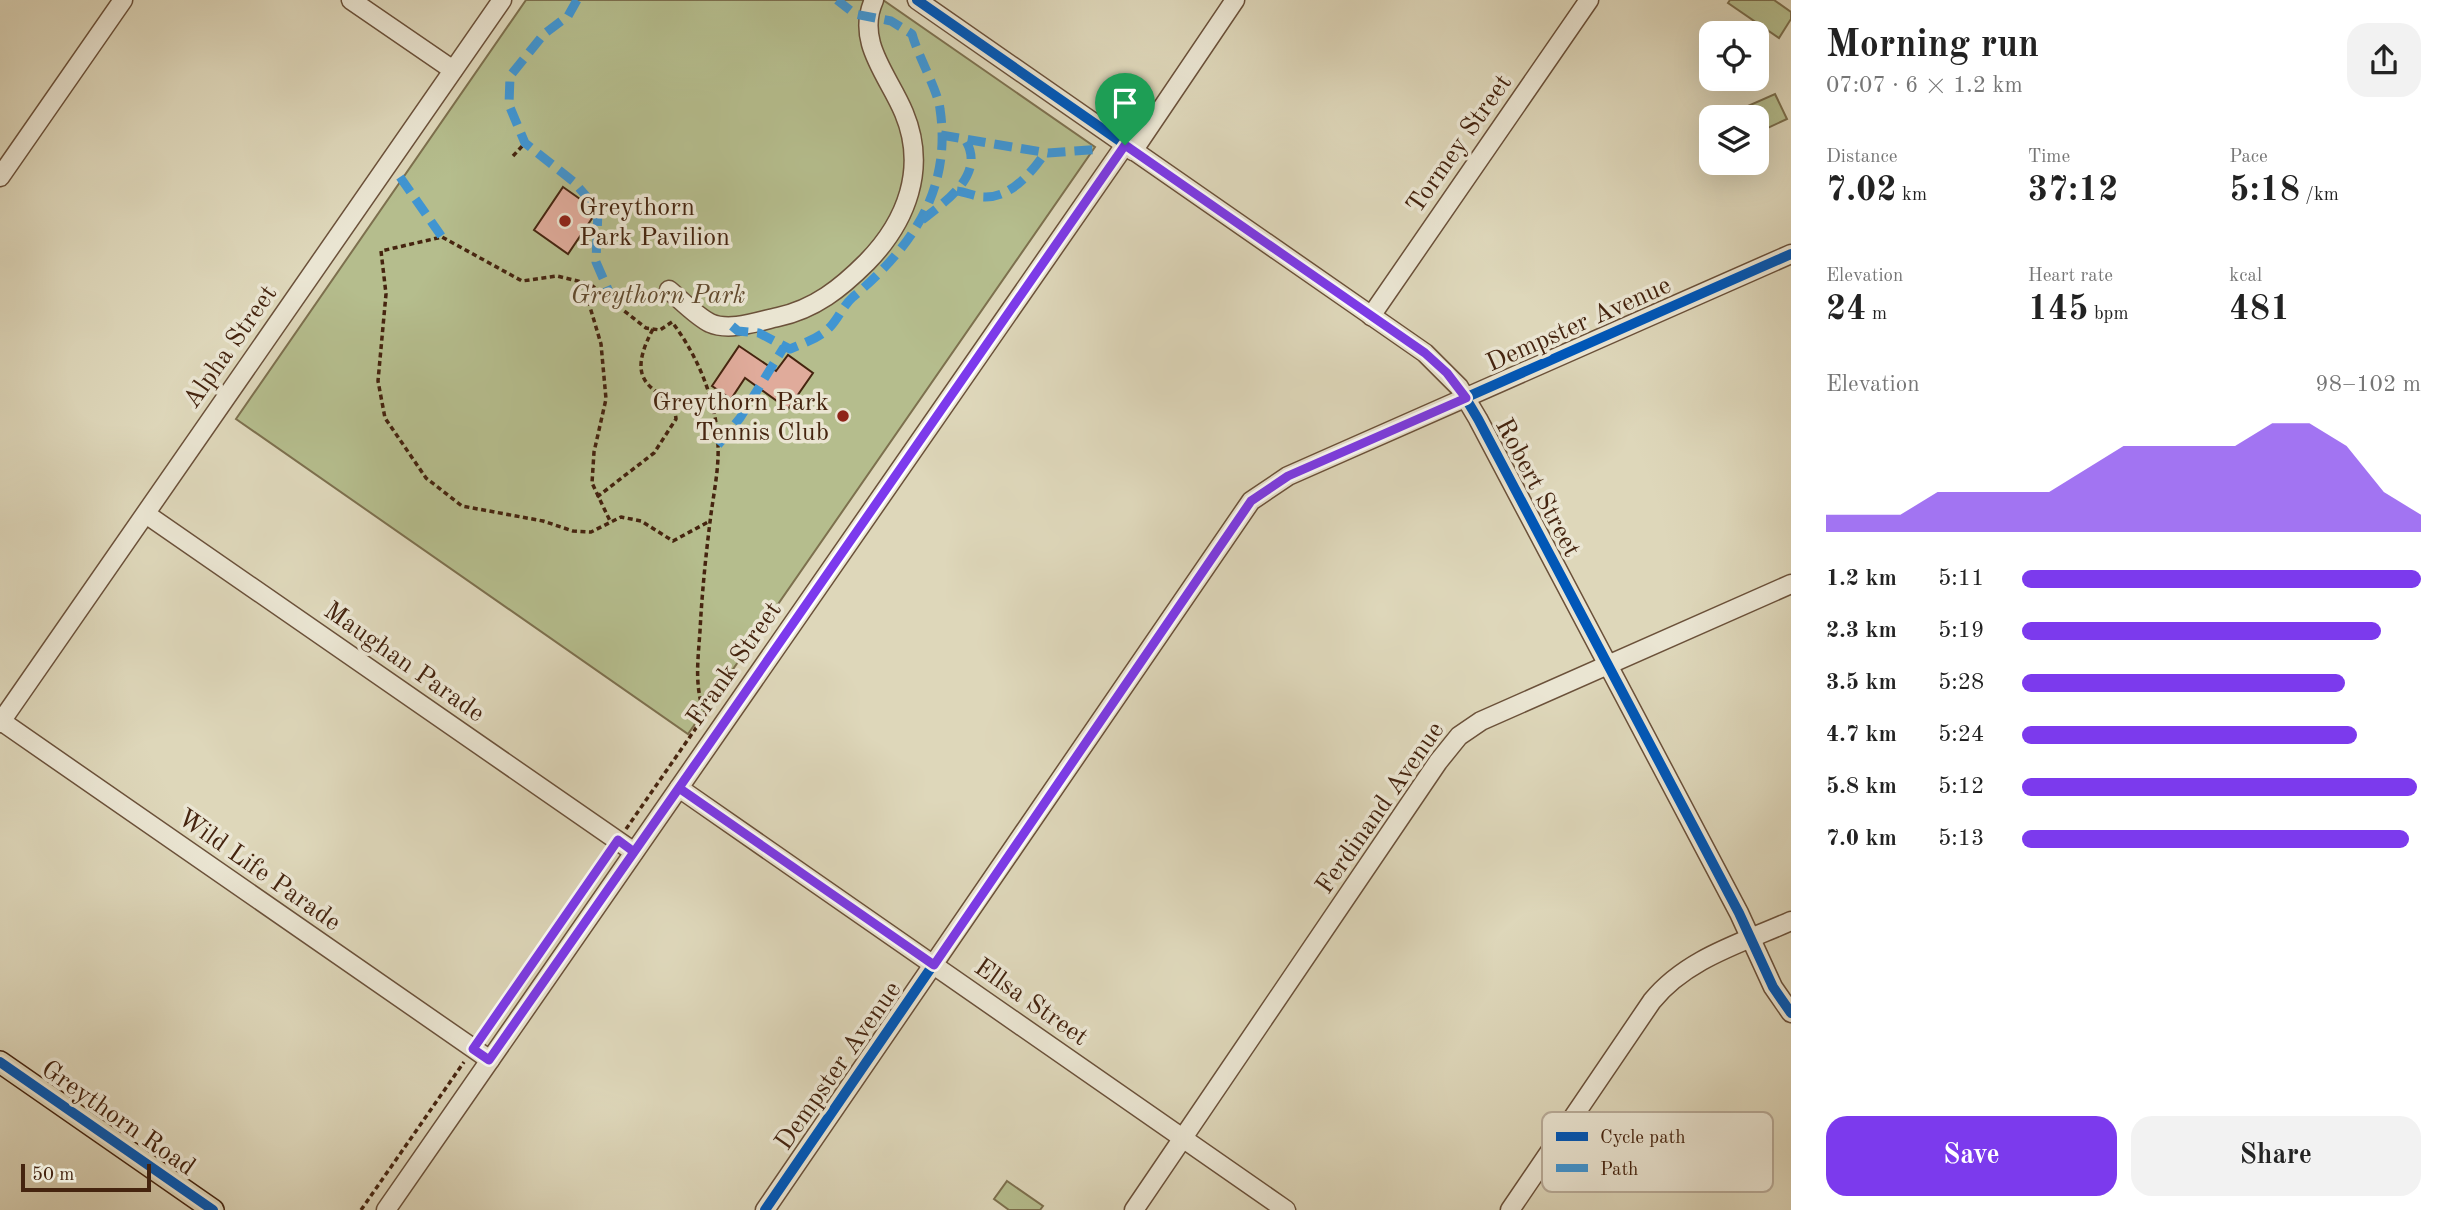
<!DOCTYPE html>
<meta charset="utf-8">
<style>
body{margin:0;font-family:"Old Standard TT",serif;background:#f2f2f2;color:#222;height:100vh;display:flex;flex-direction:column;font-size:26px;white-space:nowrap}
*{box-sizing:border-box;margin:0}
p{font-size:23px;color:#767676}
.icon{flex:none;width:38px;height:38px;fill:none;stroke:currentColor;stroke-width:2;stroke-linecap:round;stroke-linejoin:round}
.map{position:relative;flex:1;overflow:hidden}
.drawer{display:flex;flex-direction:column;background:#fff;width:665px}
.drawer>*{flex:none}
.controls{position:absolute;left:1699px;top:21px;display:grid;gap:14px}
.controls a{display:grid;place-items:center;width:70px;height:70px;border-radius:14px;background:#fff;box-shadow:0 7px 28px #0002;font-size:35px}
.scale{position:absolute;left:21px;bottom:18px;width:130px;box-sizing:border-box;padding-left:7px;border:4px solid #45240f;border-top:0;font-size:19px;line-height:24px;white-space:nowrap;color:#45240f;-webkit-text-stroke:5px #eae5d2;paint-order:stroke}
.pin{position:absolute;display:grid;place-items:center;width:60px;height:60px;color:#fff;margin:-72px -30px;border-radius:50% 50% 50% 0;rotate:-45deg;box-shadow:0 0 7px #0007}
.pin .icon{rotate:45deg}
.round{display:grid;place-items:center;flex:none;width:74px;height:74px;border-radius:21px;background:#f2f2f2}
.headline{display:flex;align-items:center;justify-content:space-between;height:119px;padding:0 35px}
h1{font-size:38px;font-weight:700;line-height:52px}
.figures{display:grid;grid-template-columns:repeat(3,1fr);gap:10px;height:119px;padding:7px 35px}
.figures div{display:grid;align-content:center}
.figures b{font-size:35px;font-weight:700}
.figures small{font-size:19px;font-weight:400}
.figures p{font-size:19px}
.chart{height:196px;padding:14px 35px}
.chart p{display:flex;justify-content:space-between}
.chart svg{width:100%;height:126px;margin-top:7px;fill:#7c3aed;opacity:.7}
.cta{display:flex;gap:14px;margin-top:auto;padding:14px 35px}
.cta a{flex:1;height:80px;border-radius:21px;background:#7c3aed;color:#fff;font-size:28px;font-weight:700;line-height:80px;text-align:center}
.cta a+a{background:#f2f2f2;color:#222}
ul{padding:0 35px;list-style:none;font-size:23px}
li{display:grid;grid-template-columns:112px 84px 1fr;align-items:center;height:52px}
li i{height:18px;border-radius:9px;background:#7c3aed}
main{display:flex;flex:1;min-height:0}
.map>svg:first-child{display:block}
.green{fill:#b5bd8d;stroke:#7d704e;stroke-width:2}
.building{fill:#e0ab9b;stroke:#45240f;stroke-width:2}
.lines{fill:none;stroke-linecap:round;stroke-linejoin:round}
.minor-casing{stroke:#6b513a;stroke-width:21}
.major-casing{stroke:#45240f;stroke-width:24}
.path{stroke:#45240f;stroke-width:3.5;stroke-dasharray:5 3.5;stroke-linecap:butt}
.minor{stroke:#eae5d2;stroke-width:18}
.major{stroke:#ded7ba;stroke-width:21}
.quiet{stroke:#4095d2;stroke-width:9;stroke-dasharray:18 9;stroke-linecap:butt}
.cycleway-casing{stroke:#eae5d2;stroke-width:15}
.cycleway{stroke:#0057b8;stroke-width:10}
.route-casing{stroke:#fff;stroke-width:14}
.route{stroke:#7c3aed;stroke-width:9}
.poi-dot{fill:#8f2418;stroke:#eae5d2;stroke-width:2.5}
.labels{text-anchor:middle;stroke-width:7;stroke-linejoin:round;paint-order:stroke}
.street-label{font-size:26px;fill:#45240f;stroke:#eae5d2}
.poi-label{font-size:26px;fill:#45240f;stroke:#eae5d2;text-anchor:start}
.park-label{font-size:26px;font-style:italic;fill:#614a2e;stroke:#eae5d2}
.key{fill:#eae5d2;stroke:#b8ab98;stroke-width:2}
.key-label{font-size:19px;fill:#45240f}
</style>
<main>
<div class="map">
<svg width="1791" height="1210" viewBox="0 0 1791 1210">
<rect width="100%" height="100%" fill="#ded7ba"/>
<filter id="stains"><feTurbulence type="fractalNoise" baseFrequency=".00286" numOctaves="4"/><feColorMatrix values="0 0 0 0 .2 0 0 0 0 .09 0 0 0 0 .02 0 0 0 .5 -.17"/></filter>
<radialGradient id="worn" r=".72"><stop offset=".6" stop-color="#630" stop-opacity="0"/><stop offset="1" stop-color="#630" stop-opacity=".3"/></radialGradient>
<g class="green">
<polygon points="526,0 883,0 1095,147 688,734 236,419"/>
<polygon points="1730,0 1774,0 1791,12 1791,19 1779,38 1728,3"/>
<polygon points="1775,94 1787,119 1757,133 1757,117 1723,117"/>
<polygon points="1007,1181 1043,1206 1040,1210 1009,1210 994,1199"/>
</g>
<g class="building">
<polygon points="563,187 597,211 568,254 534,230"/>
<polygon points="739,346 776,371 788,355 813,373 788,409 745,378 731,399 712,386"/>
</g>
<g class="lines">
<g class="minor-casing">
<g id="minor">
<polyline points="351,0 453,70"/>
<polyline points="917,0 1425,353 1459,387 1478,419 1739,913 1773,987 1791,1013"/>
<polyline points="1133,151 1235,0"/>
<polyline points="0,177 123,0"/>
<path d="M 669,290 C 681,300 696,316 710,323 C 730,332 759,321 778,317 C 815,309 841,288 867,262 C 907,221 927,168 904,113 C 889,76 855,42 874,0"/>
<polyline points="1371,316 1589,0"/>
<polyline points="146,514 634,852"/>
<polyline points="1,721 490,1060"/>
<polyline points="0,723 502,0"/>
<polyline points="679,788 1286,1210"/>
<polyline points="386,1210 1125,145"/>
<polyline points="765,1210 1251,501 1288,476 1791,254"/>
<polyline points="1134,1210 1438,762 1459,736 1481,721 1791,584"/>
<path d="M 1510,1210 L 1652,1001 C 1687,958 1742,943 1791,921"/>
</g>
</g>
<g class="major-casing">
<polyline id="major" points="0,1062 213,1210"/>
</g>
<g class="path">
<polyline points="513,156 525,143"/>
<polyline points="590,284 590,307 601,344 606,399 594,452 592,483 610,521"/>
<path d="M 597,497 L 654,453 L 676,419 C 673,385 617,396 653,329"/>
<path d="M 626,829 L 705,715 C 694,687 698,660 700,631 C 702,592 706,553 711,514 C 714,492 719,468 718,445 C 717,402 698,356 672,322 L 660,330 L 646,328 L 590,284 L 557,276 L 522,281 L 442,237 L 381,251 L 386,294 L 378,381 L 385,418 L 426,478 L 462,506 L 543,521 L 573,531 L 591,532 L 621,517 L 641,521 L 673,541 L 710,521"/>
<polyline points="482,1036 609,852"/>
<polyline points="361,1210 464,1062"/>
</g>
<use href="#minor" class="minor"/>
<use href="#major" class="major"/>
<g class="quiet">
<polyline points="577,0 568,16 544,34 510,76 509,105 525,143 574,182 598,210 596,262 613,301"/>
<polyline points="941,135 1048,153 1101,149"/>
<polyline points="400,177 442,237"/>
<path d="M 957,191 C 966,192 976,197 984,197 C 1011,198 1032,172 1045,153"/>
<path d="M 922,220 C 946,201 988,173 964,138"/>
<path d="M 732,326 L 738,331 L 759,333 L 790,349 C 804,343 820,338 831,326 C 840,316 842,307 853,297 C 912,247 952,190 940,109 C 938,91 918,56 912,34 L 891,21 L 855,14 L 837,0"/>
<polyline points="718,445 740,418 784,347"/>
</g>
<g class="cycleway-casing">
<g id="cycleway">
<polyline points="917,0 1425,353 1459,387 1478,419 1739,913 1773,987 1791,1013"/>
<polyline points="0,1062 213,1210"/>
<polyline points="765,1210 1251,501 1288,476 1791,254"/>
</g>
</g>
<use href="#cycleway" class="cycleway"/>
</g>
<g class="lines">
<g class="route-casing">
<path id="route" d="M 1125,145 C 915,452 701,755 489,1060 L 473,1049 L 618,840 L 634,852 L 679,788 L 934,965 L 1251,501 L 1288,476 L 1466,398 L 1447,373 L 1425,353 L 1125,145"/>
</g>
<use href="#route" class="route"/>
</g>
<g class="poi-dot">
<circle cx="565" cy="221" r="7"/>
<circle cx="843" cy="416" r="7"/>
</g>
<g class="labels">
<g class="street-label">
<text transform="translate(1458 143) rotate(-55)" y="9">Tormey Street</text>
<text transform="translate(1578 323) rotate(-24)" y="9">Dempster Avenue</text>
<text transform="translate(229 346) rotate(-55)" y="9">Alpha Street</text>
<text transform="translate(1539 487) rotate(62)" y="9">Robert Street</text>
<text transform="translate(405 661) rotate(35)" y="9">Maughan Parade</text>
<text transform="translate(733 663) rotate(-55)" y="9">Frank Street</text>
<text transform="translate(1379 807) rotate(-55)" y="9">Ferdinand Avenue</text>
<text transform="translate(260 869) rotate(35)" y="9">Wild Life Parade</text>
<text transform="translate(1032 1001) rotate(35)" y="9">Ellsa Street</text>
<text transform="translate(837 1065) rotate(-55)" y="9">Dempster Avenue</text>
<text transform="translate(119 1117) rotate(35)" y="9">Greythorn Road</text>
</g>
<g class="poi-label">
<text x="579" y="215">Greythorn<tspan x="579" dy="30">Park Pavilion</tspan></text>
<text x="829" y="410" text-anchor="end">Greythorn Park<tspan x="829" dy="30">Tennis Club</tspan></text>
</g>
<g class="park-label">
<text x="658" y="303">Greythorn Park</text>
</g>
</g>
<rect x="1542" y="1112" width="231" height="80" rx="10" class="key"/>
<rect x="1556" y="1132" width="32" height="9" fill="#0057b8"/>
<rect x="1556" y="1164" width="32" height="8" fill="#4095d2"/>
<g class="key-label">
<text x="1600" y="1143">Cycle path</text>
<text x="1600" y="1175">Path</text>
</g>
<rect width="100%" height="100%" filter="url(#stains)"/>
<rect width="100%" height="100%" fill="url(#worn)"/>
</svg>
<div class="controls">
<a><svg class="icon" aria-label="locate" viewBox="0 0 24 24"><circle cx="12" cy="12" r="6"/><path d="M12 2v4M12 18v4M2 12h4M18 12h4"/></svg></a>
<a><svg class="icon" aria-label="layers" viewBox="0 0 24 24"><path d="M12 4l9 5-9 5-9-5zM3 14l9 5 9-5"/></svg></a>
</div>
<div class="scale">50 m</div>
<div class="pin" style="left:1125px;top:145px;background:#1e9e55"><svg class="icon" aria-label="arrive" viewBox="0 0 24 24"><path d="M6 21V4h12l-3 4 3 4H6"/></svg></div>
</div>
<section class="drawer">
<div class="headline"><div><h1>Morning run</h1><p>07:07 · 6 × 1.2 km</p></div><a class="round"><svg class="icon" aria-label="share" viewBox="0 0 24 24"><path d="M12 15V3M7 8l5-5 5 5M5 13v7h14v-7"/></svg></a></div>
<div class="figures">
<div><p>Distance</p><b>7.02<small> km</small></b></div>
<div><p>Time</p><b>37:12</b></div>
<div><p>Pace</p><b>5:18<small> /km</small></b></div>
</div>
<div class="figures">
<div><p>Elevation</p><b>24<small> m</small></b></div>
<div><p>Heart rate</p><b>145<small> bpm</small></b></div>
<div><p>kcal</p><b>481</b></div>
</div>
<div class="chart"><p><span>Elevation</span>98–102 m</p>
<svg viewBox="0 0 160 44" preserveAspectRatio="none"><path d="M0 44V38L10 38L20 38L30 30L40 30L50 30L60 30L70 22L80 14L90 14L100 14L110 14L120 6L130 6L140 14L150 30L160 38V44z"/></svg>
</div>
<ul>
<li><b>1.2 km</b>5:11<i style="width:100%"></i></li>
<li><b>2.3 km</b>5:19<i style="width:90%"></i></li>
<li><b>3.5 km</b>5:28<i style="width:81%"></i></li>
<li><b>4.7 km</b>5:24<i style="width:84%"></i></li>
<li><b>5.8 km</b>5:12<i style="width:99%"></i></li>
<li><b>7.0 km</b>5:13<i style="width:97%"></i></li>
</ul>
<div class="cta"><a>Save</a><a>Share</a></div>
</section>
</main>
